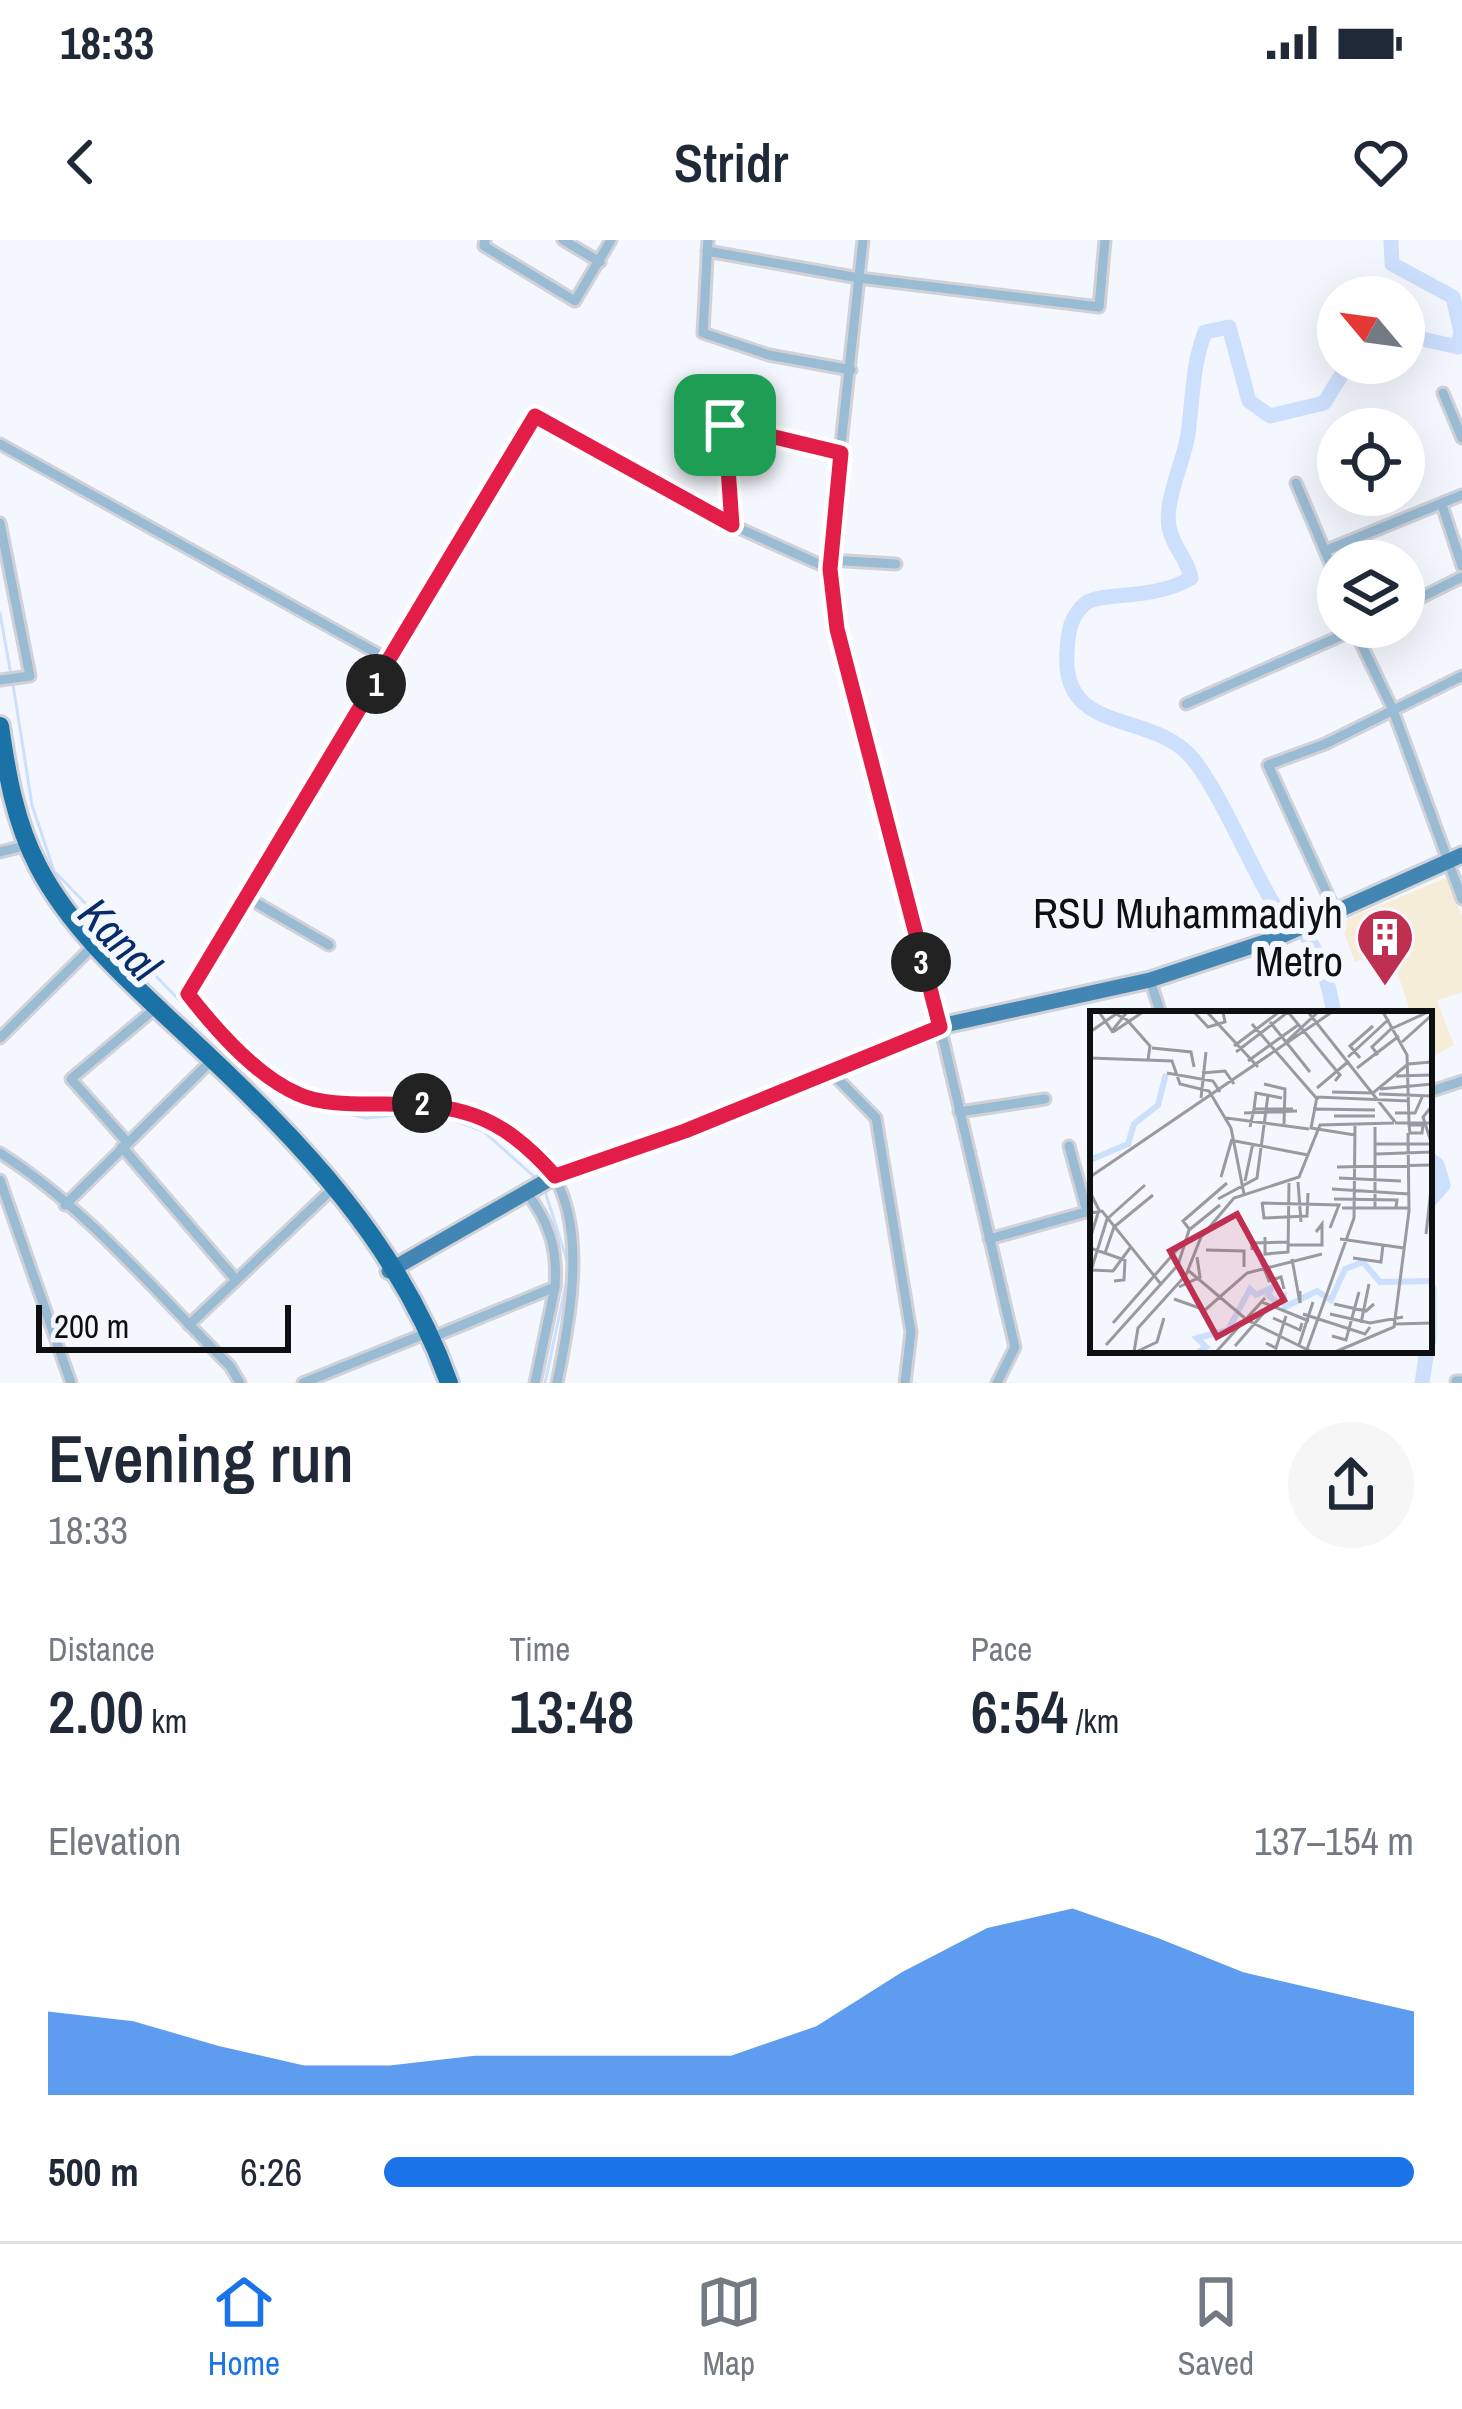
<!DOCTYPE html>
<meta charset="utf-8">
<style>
body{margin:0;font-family:"Archivo Narrow",sans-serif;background:#f6f6f7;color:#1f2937;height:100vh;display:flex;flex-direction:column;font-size:45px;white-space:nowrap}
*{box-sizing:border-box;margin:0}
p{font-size:39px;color:#747a83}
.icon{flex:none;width:66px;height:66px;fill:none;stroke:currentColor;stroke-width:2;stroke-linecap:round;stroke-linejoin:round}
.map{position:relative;height:1143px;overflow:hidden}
.sheet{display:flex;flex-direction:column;background:#fff;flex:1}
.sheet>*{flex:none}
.needle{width:78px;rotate:299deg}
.controls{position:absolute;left:1317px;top:36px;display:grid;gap:24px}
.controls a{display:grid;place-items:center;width:108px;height:108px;border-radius:50%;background:#fff;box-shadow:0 12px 48px #0002;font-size:60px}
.scale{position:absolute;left:36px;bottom:30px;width:255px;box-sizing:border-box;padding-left:12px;border:6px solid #0e0f11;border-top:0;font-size:33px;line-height:42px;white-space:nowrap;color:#0e0f11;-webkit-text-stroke:9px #f5f7fe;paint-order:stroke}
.pin{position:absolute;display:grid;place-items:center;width:102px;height:102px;color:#fff;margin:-51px;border-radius:24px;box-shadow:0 6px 18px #0006}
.km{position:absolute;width:60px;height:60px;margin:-30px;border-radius:50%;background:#222;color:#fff;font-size:33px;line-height:60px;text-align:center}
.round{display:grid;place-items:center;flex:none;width:126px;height:126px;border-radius:63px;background:#f6f6f7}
.summary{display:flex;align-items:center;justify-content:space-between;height:204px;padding:0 48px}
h1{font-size:66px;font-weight:600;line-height:90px}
.metrics{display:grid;grid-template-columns:repeat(3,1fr);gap:18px;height:204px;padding:12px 48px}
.metrics div{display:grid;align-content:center}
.metrics b{font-size:60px;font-weight:600}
.metrics small{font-size:33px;font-weight:400}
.metrics p{font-size:33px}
.chart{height:336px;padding:24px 48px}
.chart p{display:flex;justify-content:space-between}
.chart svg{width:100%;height:216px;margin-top:12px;fill:#1a73e8;opacity:.7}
ul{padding:0 48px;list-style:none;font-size:39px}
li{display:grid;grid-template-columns:192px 144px 1fr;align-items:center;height:90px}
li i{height:30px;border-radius:15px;background:#1a73e8}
.status{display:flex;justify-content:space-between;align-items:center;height:84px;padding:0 60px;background:#fff;direction:ltr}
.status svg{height:33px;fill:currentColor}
header{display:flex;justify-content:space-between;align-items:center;height:156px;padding:0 48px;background:#fff;font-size:54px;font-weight:600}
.tabs{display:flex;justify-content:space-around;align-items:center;height:168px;border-top:3px solid #e0e1e3;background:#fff;font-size:33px;color:#747a83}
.tabs a{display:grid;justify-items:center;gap:6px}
.tabs .selected{color:#1a73e8}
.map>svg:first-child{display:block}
.medical{fill:#f5edd7}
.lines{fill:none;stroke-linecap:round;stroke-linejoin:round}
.stream{stroke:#ccdffd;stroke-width:3}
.river{stroke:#ccdffd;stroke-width:15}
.street-casing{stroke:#d0d2d8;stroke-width:15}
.primary-casing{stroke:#d0d2d8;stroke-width:21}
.highway-casing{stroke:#d0d2d8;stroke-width:24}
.street{stroke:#99bbd4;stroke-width:9}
.primary{stroke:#4486b3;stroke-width:15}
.highway{stroke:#1a72a7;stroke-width:18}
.route-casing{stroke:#fff;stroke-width:24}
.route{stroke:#e11d48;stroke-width:15}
.labels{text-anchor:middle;stroke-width:12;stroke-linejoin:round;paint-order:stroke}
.poi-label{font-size:42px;fill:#0e0f11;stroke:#f5f7fe;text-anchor:end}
.water-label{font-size:45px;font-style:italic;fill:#062d6a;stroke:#f5f7fe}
.inset-river{fill:none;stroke:#ccdffd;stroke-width:6}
.inset-road{fill:none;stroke:#999a9f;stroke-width:3}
.view{fill:#bf2f4f;fill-opacity:0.15;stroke:#bf2f4f;stroke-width:6}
.inset-edge{fill:none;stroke:#0e0f11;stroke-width:6}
</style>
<div class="status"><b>18:33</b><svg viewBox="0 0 49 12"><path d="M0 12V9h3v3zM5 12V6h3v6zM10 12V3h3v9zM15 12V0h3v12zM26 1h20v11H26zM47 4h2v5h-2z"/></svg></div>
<header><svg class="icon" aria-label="back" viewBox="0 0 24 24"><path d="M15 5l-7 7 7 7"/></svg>Stridr<svg class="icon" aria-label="heart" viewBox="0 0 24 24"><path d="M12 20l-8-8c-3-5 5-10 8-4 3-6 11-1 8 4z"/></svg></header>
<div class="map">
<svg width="1462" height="1143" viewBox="0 0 1462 1143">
<rect width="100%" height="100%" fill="#f5f7fe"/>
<polygon class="medical" points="1446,638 1462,676 1462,752 1437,761 1454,805 1429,818 1429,774 1411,774 1390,710 1355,722 1340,682"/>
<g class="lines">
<g class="stream">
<polyline points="0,373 11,435"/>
<polyline points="13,444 32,565 54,631 246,829 268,843"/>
<polyline points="277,848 298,862 366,878 431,872 483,891 538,940"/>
<polyline points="544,948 568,1024"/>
<polyline points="545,1143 567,1039"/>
</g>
<g class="river">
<polyline points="1391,0 1392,24 1453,57 1461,92 1458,107 1404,95"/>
<path d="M 1334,774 C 1326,728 1314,692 1274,665 C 1250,625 1219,551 1193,519 C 1152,469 1061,497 1067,412 C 1068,392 1070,376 1086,363 C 1100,352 1156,360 1191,338 C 1187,317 1173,308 1169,287 C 1164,260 1184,222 1188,194 C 1193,158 1192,126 1205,92 L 1229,87 L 1249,161 L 1270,176 L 1324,163 L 1349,123"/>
<polyline points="1429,919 1437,925 1443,945 1429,961"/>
<polyline points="1429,1049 1429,1101"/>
<polyline points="1422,1143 1427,1110"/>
</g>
<g class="street-casing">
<g id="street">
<polyline points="485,0 484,6 575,61 611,0"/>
<polyline points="563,0 600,22"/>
<polyline points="708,0 703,93 769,115 851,130"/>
<polyline points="863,0 831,297 837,389 940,786 1015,1107 997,1143"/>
<polyline points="707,11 859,38 1099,67 1105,0"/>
<polyline points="1443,153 1462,198"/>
<polyline points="724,161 725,185 841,213"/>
<polyline points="725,185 732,285 830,329"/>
<polyline points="0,204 389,420"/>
<polyline points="1296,243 1338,342"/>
<polyline points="1442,265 1462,326"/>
<polyline points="0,283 30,436 0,440"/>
<polyline points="1327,310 1462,255"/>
<polyline points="830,320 896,324"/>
<polyline points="1404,366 1462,337"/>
<polyline points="1353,387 1393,470 1462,659"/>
<polyline points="1186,464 1361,387"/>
<polyline points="0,612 20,607"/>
<polyline points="248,658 535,175 732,285"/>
<polyline points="1336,673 1268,525 1325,504 1462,436"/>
<path d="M 329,705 L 248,658 L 188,754 C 215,789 260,844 304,856 C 350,869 397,855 442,865 C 598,897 582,1021 557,1143"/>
<polyline points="1150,740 1161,774"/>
<polyline points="0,798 90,709"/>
<polyline points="830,831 876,878 911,1092 905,1143"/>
<polyline points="1429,852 1462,841"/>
<polyline points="959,872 1045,859"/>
<polyline points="127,902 71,839 151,772"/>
<polyline points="1069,906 1087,972"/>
<polyline points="122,907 236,1040"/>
<path d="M 0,913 C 87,968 157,1054 230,1126 L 240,1143"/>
<polyline points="0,940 71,1143"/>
<polyline points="65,965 205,827"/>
<polyline points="989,999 1093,970"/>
<polyline points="189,1085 329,952"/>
<path d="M 433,1097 L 555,1047 C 558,1009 549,981 526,952"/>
<polyline points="1456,1141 1462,1141"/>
<polyline points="303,1143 422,1095"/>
<polyline points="535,1143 555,1047"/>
</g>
</g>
<g class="primary-casing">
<polyline id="primary" points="389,1031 555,936 685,891 940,786 1150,740 1277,698 1462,615"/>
</g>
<g class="highway-casing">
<path id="highway" d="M 0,486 C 7,534 15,582 38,626 C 73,694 140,751 195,803 C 301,902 400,1004 449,1143"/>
</g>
<use href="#street" class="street"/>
<use href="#primary" class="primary"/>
<use href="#highway" class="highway"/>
</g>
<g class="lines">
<g class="route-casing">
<path id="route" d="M 535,176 L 732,285 L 725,185 L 841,213 L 830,329 L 837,389 L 940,787 L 685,891 L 555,936 C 498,871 456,863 373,864 C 350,864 319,864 298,854 C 256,836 216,790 188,754 Z"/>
</g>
<use href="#route" class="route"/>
</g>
<defs>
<g id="building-pin" transform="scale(3)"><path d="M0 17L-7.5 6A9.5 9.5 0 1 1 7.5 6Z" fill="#bf2f4f" stroke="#f5f7fe"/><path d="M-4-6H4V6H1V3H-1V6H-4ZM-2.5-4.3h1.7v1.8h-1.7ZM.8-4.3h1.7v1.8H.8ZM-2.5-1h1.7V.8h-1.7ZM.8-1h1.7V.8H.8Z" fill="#fff"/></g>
</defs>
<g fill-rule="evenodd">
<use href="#building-pin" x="1385" y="697"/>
</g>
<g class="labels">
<g class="poi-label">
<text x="1343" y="688">RSU Muhammadiyh<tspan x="1343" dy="48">Metro</tspan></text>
</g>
<g class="water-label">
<text transform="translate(120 699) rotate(46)" y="16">Kanal</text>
</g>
</g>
<g transform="translate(1090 771)">
<rect width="342" height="342" fill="#f5f7fe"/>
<path class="inset-river" d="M 0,149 L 38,133 L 44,113 L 68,94 L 76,63M 108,341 L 116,336 L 107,327 L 138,319 L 160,278 L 166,284 L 181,277 L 178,284 L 188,292 L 194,286 L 195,296 L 227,280 L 241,289 L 255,258 L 273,251 L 290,271 L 342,270"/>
<path class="inset-road" d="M 9,1 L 22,20 L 37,1M 104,1 L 118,16 L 135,11 L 133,1M 117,1 L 168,56M 198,1 L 250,64 L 245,70M 218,1 L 305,111M 293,1 L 317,44 L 319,111M 180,11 L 220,61M 162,13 L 228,89M 0,21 L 26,3 L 37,9 L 60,35 L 58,49M 23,21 L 53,1M 196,31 L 228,1M 312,31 L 342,4M 144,35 L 189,1M 62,37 L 101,41 L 104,56M 146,41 L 198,1M 288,44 L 282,36 L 301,18 L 338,1M 258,46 L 299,8M 0,47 L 82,50 L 90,73 L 119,80 L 141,117 L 154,183M 270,47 L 260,35 L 283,15M 158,50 L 208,14M 267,57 L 309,25M 77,62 L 123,70 L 130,81M 112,62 L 135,60 L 144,73M 306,65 L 342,64M 174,73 L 195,78 L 194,113M 227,77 L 259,50M 290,78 L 342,73M 242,81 L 283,82 L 318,53 L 342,51M 289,83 L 342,85M 111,87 L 116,41M 342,95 L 333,106 L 342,134M 164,98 L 166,82 L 192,87M 223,98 L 285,99M 154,102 L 207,100M 305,102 L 325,102 L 333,84M 244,105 L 285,105M 136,107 L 219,118M 305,112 L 342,112M 319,114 L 333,114 L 332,122 L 320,122 ZM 160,116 L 164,98 L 203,98M 265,124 L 221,117 L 227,86 L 319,90M 145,130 L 218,144M 286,133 L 342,133M 286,143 L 342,141M 247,156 L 342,154M 0,166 L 242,1M 131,166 L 142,128M 249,167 L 311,170M 155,170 L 163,132M 208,171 L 211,211M 242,178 L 319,183M 0,181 L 9,199 L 0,228M 128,188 L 167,167 L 178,84M 244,188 L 307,189 L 306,196M 172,191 L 174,207 L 217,205 L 218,182M 172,192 L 249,194 L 240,217M 252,197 L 319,197M 285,198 L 285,116M 0,202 L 12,200 L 70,272M 100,219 L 93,210 L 137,172M 336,223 L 341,179M 175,226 L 175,243 L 199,241M 250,228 L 314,237M 198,234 L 232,234 L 232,213 L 226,221M 0,237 L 35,249 L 34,269 L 24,270M 116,239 L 154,240 L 154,256M 162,239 L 162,232 L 198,231M 15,242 L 24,216 L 63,184M 198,242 L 199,172M 169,245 L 179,270 L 191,266 L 194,278M 263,247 L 291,251 L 293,234M 202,248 L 210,292 L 210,280M 0,259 L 23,260 L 40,237M 99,260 L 157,309 L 222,341M 0,263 L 17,208 L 55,174M 89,276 L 110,266 L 107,246M 84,288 L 115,299 L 157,262 L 232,243M 172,291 L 219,310M 244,293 L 276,300 L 284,293M 213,303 L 275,323 L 280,316M 240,303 L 280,312 L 313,306M 183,307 L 210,319 L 212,312M 23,312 L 93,232M 271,312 L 279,273M 305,313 L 342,312M 242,325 L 256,329 L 269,281M 176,332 L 186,337 L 196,305M 16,334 L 88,254 L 99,219 L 130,194M 209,334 L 223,291M 145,335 L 178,297M 48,340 L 67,331 L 74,307M 44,341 L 48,317 L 96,264 L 111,226 L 144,187 L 209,166 L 230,114 L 304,112M 126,341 L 175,287M 216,341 L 264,207 L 265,114M 245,341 L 304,316 L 319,200 L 318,122"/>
<path class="view" d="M 147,203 L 194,289 L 127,326 L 80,240 Z"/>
<rect width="342" height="342" class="inset-edge"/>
</g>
</svg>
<div class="controls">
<a><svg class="needle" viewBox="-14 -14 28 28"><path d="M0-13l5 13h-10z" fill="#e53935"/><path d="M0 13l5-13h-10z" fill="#747a83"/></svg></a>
<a><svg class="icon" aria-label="locate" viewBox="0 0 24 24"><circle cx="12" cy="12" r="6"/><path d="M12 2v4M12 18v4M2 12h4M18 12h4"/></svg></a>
<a><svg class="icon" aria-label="layers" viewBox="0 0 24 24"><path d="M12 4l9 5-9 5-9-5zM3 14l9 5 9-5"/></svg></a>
</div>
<div class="scale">200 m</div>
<div class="pin" style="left:725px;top:185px;background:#1e9e55"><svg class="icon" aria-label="arrive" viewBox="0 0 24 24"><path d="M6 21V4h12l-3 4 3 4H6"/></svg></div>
<b class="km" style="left:376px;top:444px">1</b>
<b class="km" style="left:422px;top:863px">2</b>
<b class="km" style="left:921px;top:722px">3</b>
</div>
<section class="sheet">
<div class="summary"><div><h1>Evening run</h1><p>18:33</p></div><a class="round"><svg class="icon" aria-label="share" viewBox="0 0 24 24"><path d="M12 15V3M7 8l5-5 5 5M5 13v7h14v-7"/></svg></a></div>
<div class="metrics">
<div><p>Distance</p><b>2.00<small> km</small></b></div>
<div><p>Time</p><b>13:48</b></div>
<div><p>Pace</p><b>6:54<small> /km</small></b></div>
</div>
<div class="chart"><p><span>Elevation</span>137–154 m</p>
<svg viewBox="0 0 160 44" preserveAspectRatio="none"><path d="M0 44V27L10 29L20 34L30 38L40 38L50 36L60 36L70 36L80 36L90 30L100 19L110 10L120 6L130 12L140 19L150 23L160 27V44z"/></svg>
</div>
<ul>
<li><b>500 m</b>6:26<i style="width:100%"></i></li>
</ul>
</section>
<nav class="tabs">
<a class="selected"><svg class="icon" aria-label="home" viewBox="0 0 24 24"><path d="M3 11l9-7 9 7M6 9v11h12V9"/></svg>Home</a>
<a><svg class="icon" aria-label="map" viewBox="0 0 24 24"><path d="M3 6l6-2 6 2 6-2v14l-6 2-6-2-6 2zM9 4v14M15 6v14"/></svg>Map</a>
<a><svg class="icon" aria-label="saved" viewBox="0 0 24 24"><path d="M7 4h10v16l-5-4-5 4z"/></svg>Saved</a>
</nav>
